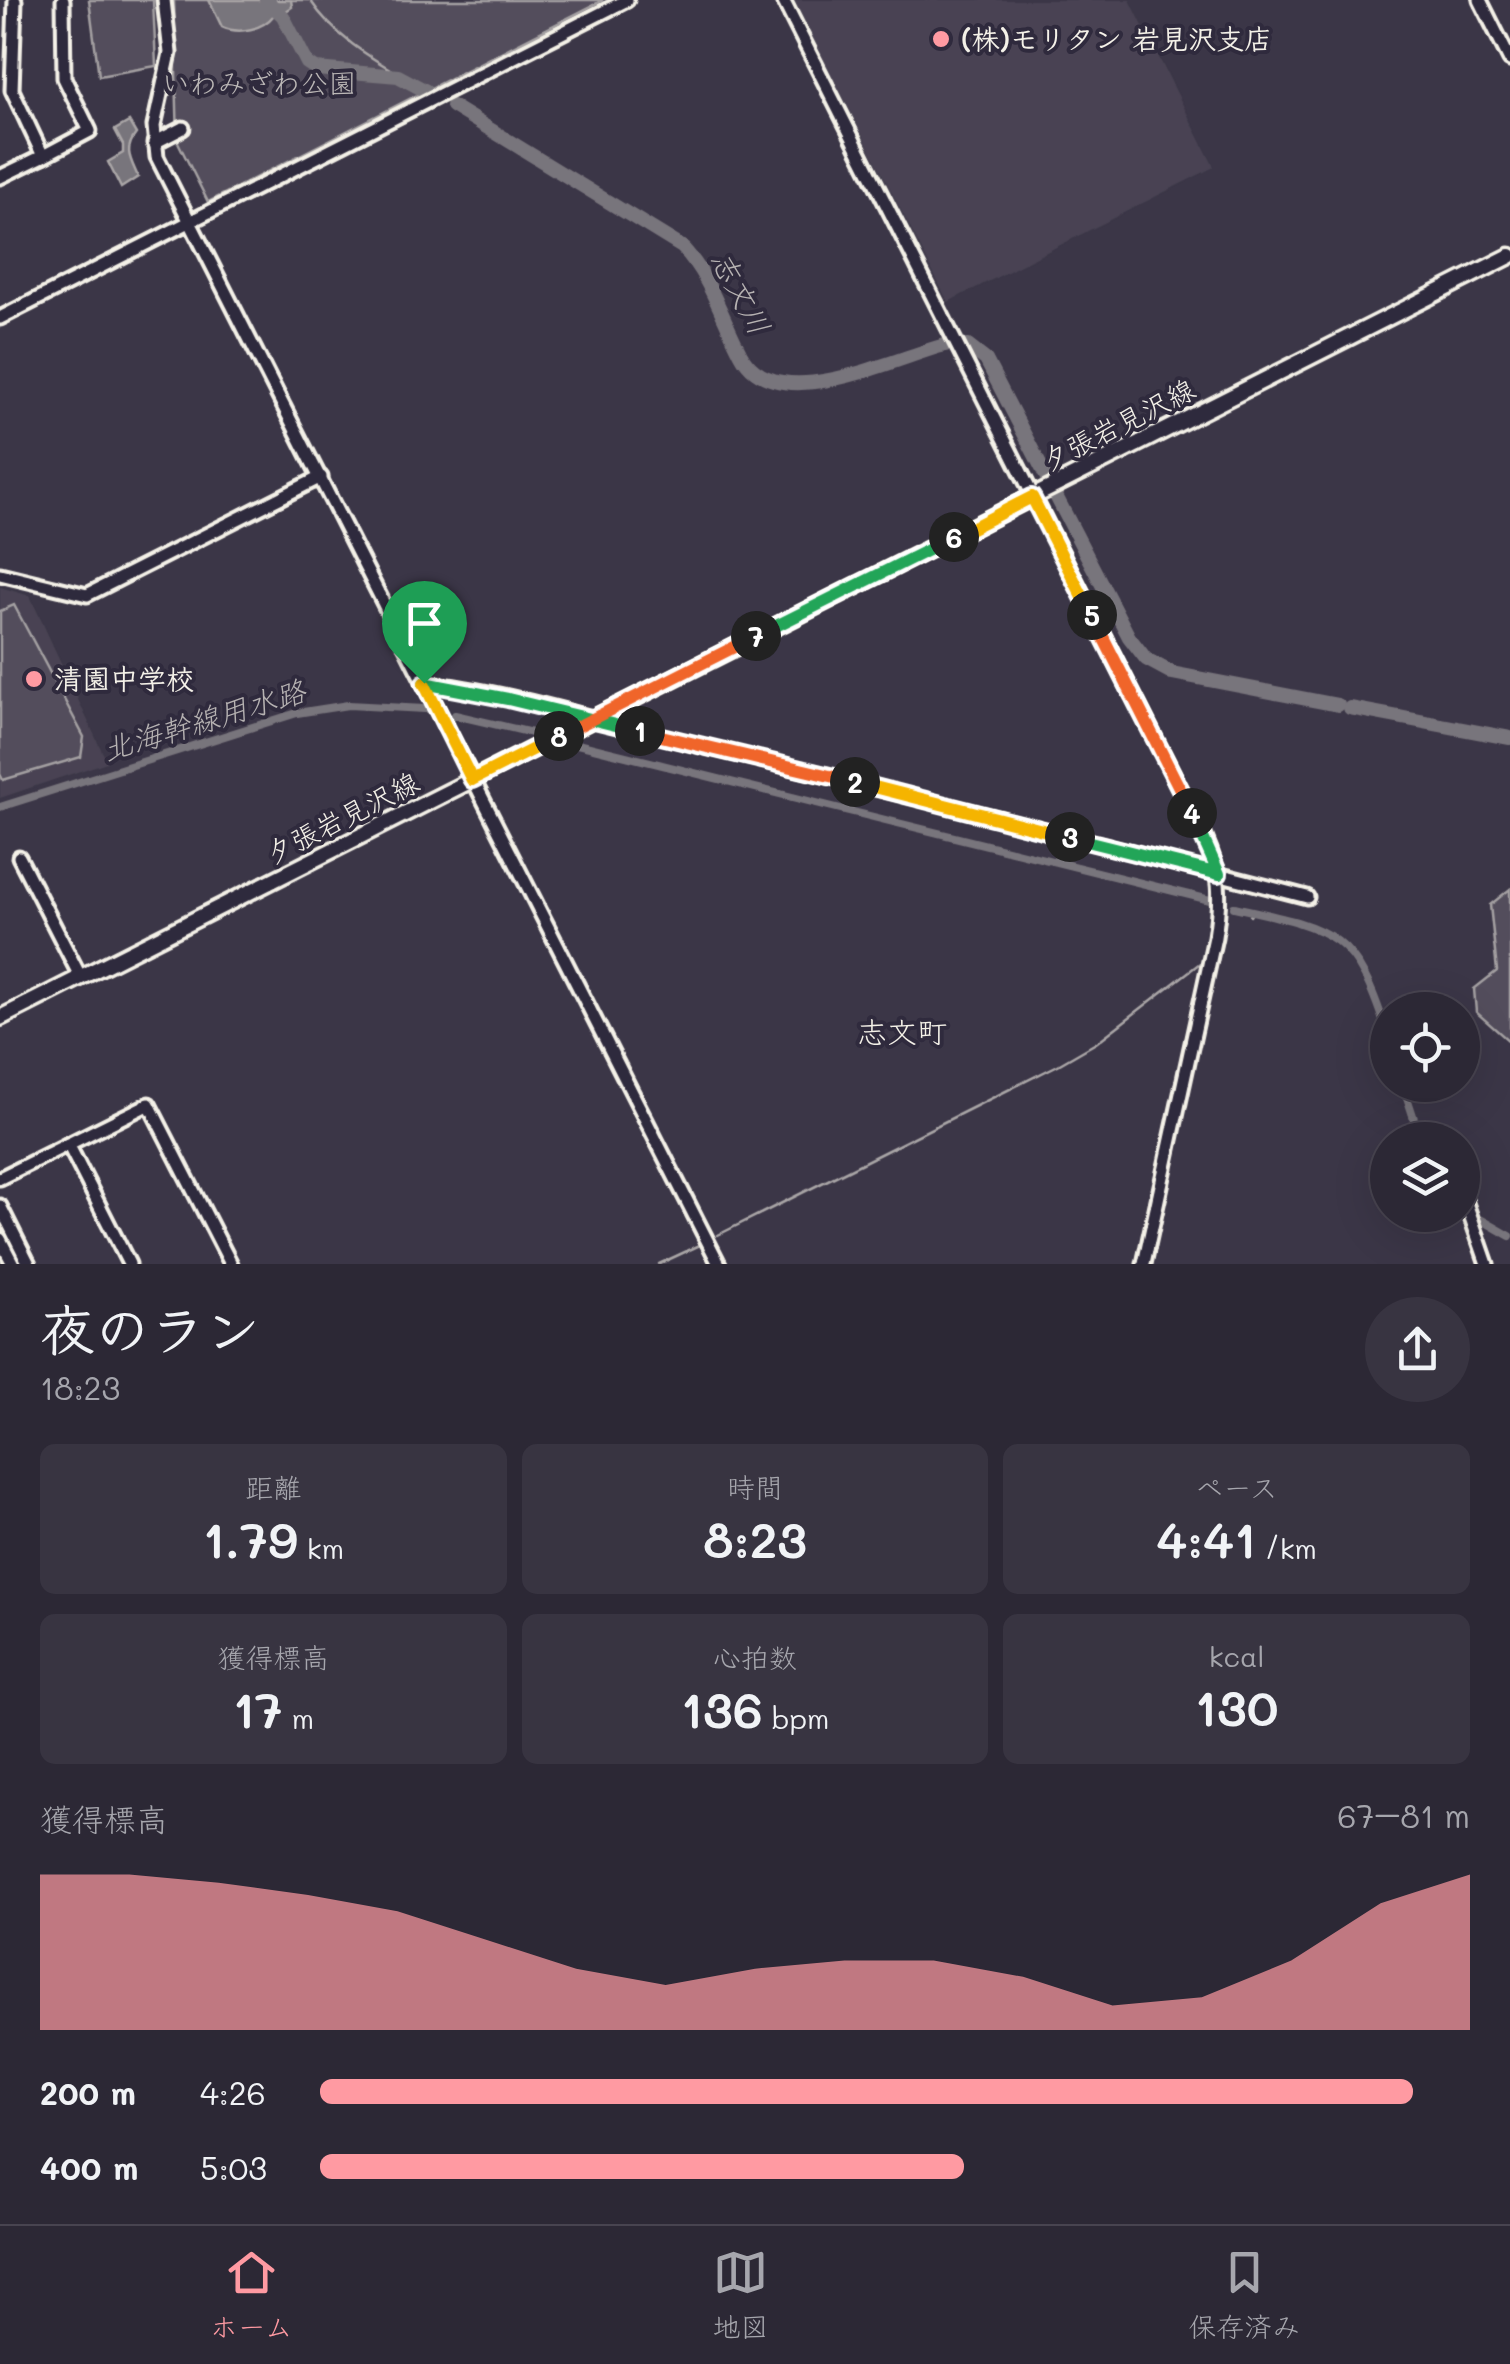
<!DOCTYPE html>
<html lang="ja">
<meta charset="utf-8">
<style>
body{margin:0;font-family:Mali,"Klee One",sans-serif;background:#383441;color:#f1f3f6;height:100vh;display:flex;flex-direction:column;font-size:38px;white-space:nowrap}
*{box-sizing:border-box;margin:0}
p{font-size:32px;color:#a6a6ad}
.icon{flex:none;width:55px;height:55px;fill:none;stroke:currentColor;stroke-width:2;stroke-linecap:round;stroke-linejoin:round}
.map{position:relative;height:1264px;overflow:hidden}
.side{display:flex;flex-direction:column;background:#2c2835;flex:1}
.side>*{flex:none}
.tools{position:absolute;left:1370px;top:992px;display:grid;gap:20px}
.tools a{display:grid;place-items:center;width:110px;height:110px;border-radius:50%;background:#2c2835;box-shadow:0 10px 40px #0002,0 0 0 2px #484450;font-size:50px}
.pin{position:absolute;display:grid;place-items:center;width:85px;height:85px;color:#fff;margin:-102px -42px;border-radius:50% 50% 50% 0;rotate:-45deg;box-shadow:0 0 10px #0007}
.pin .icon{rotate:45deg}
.km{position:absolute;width:50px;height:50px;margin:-25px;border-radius:50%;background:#222;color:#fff;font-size:28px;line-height:50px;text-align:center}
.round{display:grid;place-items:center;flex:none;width:105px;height:105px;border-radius:52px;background:#383441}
.summary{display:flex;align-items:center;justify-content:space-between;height:170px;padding:0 40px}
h1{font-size:55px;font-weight:600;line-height:75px}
.metrics{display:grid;grid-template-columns:repeat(3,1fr);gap:15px;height:170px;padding:10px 40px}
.metrics div{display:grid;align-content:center;border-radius:15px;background:#383441;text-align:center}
.metrics b{font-size:50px;font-weight:600}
.metrics small{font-size:28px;font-weight:400}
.metrics p{font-size:28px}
.chart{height:280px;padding:20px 40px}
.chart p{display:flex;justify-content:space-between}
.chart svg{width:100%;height:180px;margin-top:10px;fill:#ff9aa2;opacity:.7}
ul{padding:0 40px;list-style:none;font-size:32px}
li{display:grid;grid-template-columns:160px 120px 1fr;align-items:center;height:75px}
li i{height:25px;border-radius:12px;background:#ff9aa2}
.menu{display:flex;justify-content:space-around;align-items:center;height:140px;border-top:2px solid #484450;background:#2c2835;font-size:28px;color:#a6a6ad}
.menu a{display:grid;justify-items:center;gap:5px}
.menu .current{color:#ff9aa2}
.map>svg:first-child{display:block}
.built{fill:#484352}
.green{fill:#534e5c;stroke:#a4a0a2;stroke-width:2.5}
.water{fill:#78747b;stroke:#aaa6a7;stroke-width:2.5}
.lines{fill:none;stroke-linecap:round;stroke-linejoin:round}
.stream{stroke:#aaa6a7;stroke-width:2.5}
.canal{stroke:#78747b;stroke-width:8}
.river{stroke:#78747b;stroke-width:14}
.minor-casing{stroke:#f4f1e8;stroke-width:19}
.major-casing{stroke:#f4f1e8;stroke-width:21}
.minor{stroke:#2f2a3d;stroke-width:11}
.major{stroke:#2f2a3d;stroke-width:14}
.split-1-casing{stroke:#fff;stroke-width:20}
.split-2-casing{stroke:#fff;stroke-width:20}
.split-3-casing{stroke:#fff;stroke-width:20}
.split-4-casing{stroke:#fff;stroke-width:20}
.split-5-casing{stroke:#fff;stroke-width:20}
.split-6-casing{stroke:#fff;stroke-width:20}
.split-7-casing{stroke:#fff;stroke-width:20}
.split-8-casing{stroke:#fff;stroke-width:20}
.split-9-casing{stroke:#fff;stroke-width:20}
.split-1{stroke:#22a559;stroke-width:12}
.split-2{stroke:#f0652b;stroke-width:12}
.split-3{stroke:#f5b400;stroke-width:12}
.split-4{stroke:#22a559;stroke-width:12}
.split-5{stroke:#f0652b;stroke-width:12}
.split-6{stroke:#f5b400;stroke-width:12}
.split-7{stroke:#22a559;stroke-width:12}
.split-8{stroke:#f0652b;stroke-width:12}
.split-9{stroke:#f5b400;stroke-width:12}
.poi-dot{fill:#ff9aa2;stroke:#2f2a3d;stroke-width:4}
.labels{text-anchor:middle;stroke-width:8;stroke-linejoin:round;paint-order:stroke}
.poi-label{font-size:28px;font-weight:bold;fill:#f4f1e8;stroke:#2f2a3d;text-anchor:start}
.park-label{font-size:28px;fill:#bcb8b7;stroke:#2f2a3d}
.street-label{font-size:28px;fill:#f4f1e8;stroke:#2f2a3d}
.water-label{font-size:30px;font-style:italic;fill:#b6b2b2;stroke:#2f2a3d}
.neighbourhood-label{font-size:30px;fill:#f4f1e8;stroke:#2f2a3d}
</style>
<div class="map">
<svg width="1510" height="1264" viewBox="0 0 1510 1264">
<rect width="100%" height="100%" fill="#3b3647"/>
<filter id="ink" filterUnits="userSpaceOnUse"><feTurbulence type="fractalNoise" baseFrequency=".01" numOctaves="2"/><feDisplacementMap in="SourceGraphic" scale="20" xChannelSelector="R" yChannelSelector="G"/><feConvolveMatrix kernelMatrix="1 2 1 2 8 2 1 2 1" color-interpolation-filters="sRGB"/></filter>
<g filter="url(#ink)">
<g class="built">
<polygon points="793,0 1130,0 1214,167 948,302"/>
<polygon points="0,587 30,596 107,762 0,798"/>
</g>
<g class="green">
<polygon points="89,0 153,0 156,66 99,76"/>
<polygon points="174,0 603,0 208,202 178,142"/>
<polygon points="14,605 84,737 81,757 3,780 0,774 0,611"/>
<polygon points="1510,889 1510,1042 1476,1012 1474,989 1497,971 1490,905"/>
</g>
<g class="water">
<path d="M 209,0 L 291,0 L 292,7 L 286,11 L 287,15 L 274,15 C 263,29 240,35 222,27 Z"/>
<path d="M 129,122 L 136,134 C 123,150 131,160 138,177 L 121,188 L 108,162 L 123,153 L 123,145 L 115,130 Z"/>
</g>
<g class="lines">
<g class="stream">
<path d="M 310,0 C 334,36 368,56 405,78"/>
<polyline points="1250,916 1253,911"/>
<polyline points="718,1235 1058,1065 1096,1043 1200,963"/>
<polyline points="659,1264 700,1245"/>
</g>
<g class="canal">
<polyline points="455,715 541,735"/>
<polyline points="565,741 1210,900"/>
<polyline points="0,807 297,713 348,705 425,709"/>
<path d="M 1234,907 C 1336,929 1355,932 1388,1036"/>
<polyline points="1403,1085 1421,1140"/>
<polyline points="1482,1220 1510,1236"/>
</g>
<g class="river">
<polyline points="266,0 283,16 307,63 316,69 398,76 426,91"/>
<path d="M 452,106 L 682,247 C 710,276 722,318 741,354 C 775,420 900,355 949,344"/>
<polyline points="968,346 986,360 1048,480"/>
<polyline points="1055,494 1129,637 1146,659 1172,673 1338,705"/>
<polyline points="1350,708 1510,738"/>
</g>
<g class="minor-casing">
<g id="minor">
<polyline points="164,0 170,53 154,126 157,157 719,1264"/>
<path d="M 783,0 L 1205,837 C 1221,873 1221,899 1215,937 L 1144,1264"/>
<polyline points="1480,0 1510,60"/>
<polyline points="154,143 183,128"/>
<polyline points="43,156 90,131 64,78 63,0"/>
<polyline points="0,177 43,156 12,90 15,0"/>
<polyline points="0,318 627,0"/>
<polyline points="0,574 87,595 321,477"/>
<path d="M 424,683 C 508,691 606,724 690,743 C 897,792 1102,844 1307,897"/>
<polyline points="19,857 81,978"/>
<polyline points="68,1144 129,1264"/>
<polyline points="0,1178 149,1104 231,1264"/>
<polyline points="1465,1200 1487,1264"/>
<polyline points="0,1206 29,1264"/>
<polyline points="0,1239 13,1264"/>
</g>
</g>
<g class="major-casing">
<polyline id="major" points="0,1018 1510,256"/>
</g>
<use href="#minor" class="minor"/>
<use href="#major" class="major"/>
</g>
</g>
<g class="lines" filter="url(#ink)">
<g class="split-1-casing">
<polyline id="split-1" points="424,683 508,699 640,731"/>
</g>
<g class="split-2-casing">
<polyline id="split-2" points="640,731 855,782"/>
</g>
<g class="split-3-casing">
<polyline id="split-3" points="855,782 1070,837"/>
</g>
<g class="split-4-casing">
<polyline id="split-4" points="1070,837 1219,874 1192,813"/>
</g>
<g class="split-5-casing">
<polyline id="split-5" points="1092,615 1192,813"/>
</g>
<g class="split-6-casing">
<polyline id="split-6" points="954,537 1032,497 1092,615"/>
</g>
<g class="split-7-casing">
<polyline id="split-7" points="756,636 954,537"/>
</g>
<g class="split-8-casing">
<polyline id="split-8" points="559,736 756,636"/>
</g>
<g class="split-9-casing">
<polyline id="split-9" points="424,683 472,780 559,736"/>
</g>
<use href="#split-1" class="split-1"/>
<use href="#split-2" class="split-2"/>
<use href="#split-3" class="split-3"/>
<use href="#split-4" class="split-4"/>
<use href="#split-5" class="split-5"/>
<use href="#split-6" class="split-6"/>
<use href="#split-7" class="split-7"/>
<use href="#split-8" class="split-8"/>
<use href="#split-9" class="split-9"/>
</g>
<g class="poi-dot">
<circle cx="941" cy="39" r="10"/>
<circle cx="34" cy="679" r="10"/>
</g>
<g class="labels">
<g class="poi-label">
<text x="961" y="49">(株)モリタン 岩見沢支店</text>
<text x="54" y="689">清園中学校</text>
</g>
<g class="park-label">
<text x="259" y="93">いわみざわ公園</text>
</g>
<g class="street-label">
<text transform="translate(1118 425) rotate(-27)" y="10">夕張岩見沢線</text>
<text transform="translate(342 818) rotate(-27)" y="10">夕張岩見沢線</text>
</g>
<g class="water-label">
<text transform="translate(740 293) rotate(62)" y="10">志文川</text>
<text transform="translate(204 721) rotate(-17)" y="10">北海幹線用水路</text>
</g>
<g class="neighbourhood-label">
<text x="902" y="1043">志文町</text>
</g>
</g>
</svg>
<div class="tools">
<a><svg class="icon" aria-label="locate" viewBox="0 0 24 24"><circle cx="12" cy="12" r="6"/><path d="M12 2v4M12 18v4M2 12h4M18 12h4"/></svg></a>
<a><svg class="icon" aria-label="layers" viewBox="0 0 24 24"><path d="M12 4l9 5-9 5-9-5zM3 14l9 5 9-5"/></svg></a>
</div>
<div class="pin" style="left:424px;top:683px;background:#1e9e55"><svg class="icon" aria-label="arrive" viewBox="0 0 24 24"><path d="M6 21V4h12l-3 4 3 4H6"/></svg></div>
<b class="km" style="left:640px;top:731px">1</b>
<b class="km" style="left:855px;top:782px">2</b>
<b class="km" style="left:1070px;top:837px">3</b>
<b class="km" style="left:1192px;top:813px">4</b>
<b class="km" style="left:1092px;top:615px">5</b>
<b class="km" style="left:954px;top:537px">6</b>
<b class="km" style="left:756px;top:636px">7</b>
<b class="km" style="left:559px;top:736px">8</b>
</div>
<section class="side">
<div class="summary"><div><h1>夜のラン</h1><p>18:23</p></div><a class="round"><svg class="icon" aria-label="share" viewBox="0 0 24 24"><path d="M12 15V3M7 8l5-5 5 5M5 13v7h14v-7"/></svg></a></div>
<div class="metrics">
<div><p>距離</p><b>1.79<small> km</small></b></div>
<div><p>時間</p><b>8:23</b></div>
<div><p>ペース</p><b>4:41<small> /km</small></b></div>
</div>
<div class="metrics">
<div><p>獲得標高</p><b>17<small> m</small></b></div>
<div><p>心拍数</p><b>136<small> bpm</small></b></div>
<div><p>kcal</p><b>130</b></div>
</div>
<div class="chart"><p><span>獲得標高</span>67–81 m</p>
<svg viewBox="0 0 160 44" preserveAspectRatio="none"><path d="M0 44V6L10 6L20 8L30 11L40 15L50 22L60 29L70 33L80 29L90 27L100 27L110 31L120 38L130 36L140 27L150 13L160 6V44z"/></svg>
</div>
<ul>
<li><b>200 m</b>4:26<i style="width:95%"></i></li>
<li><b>400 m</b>5:03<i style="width:56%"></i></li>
</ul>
</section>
<nav class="menu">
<a class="current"><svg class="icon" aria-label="home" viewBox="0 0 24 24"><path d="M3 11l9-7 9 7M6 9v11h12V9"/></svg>ホーム</a>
<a><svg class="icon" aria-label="map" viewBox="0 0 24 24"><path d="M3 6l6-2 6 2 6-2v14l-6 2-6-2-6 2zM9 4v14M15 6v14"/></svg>地図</a>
<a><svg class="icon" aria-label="saved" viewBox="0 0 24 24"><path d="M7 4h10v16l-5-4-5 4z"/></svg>保存済み</a>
</nav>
